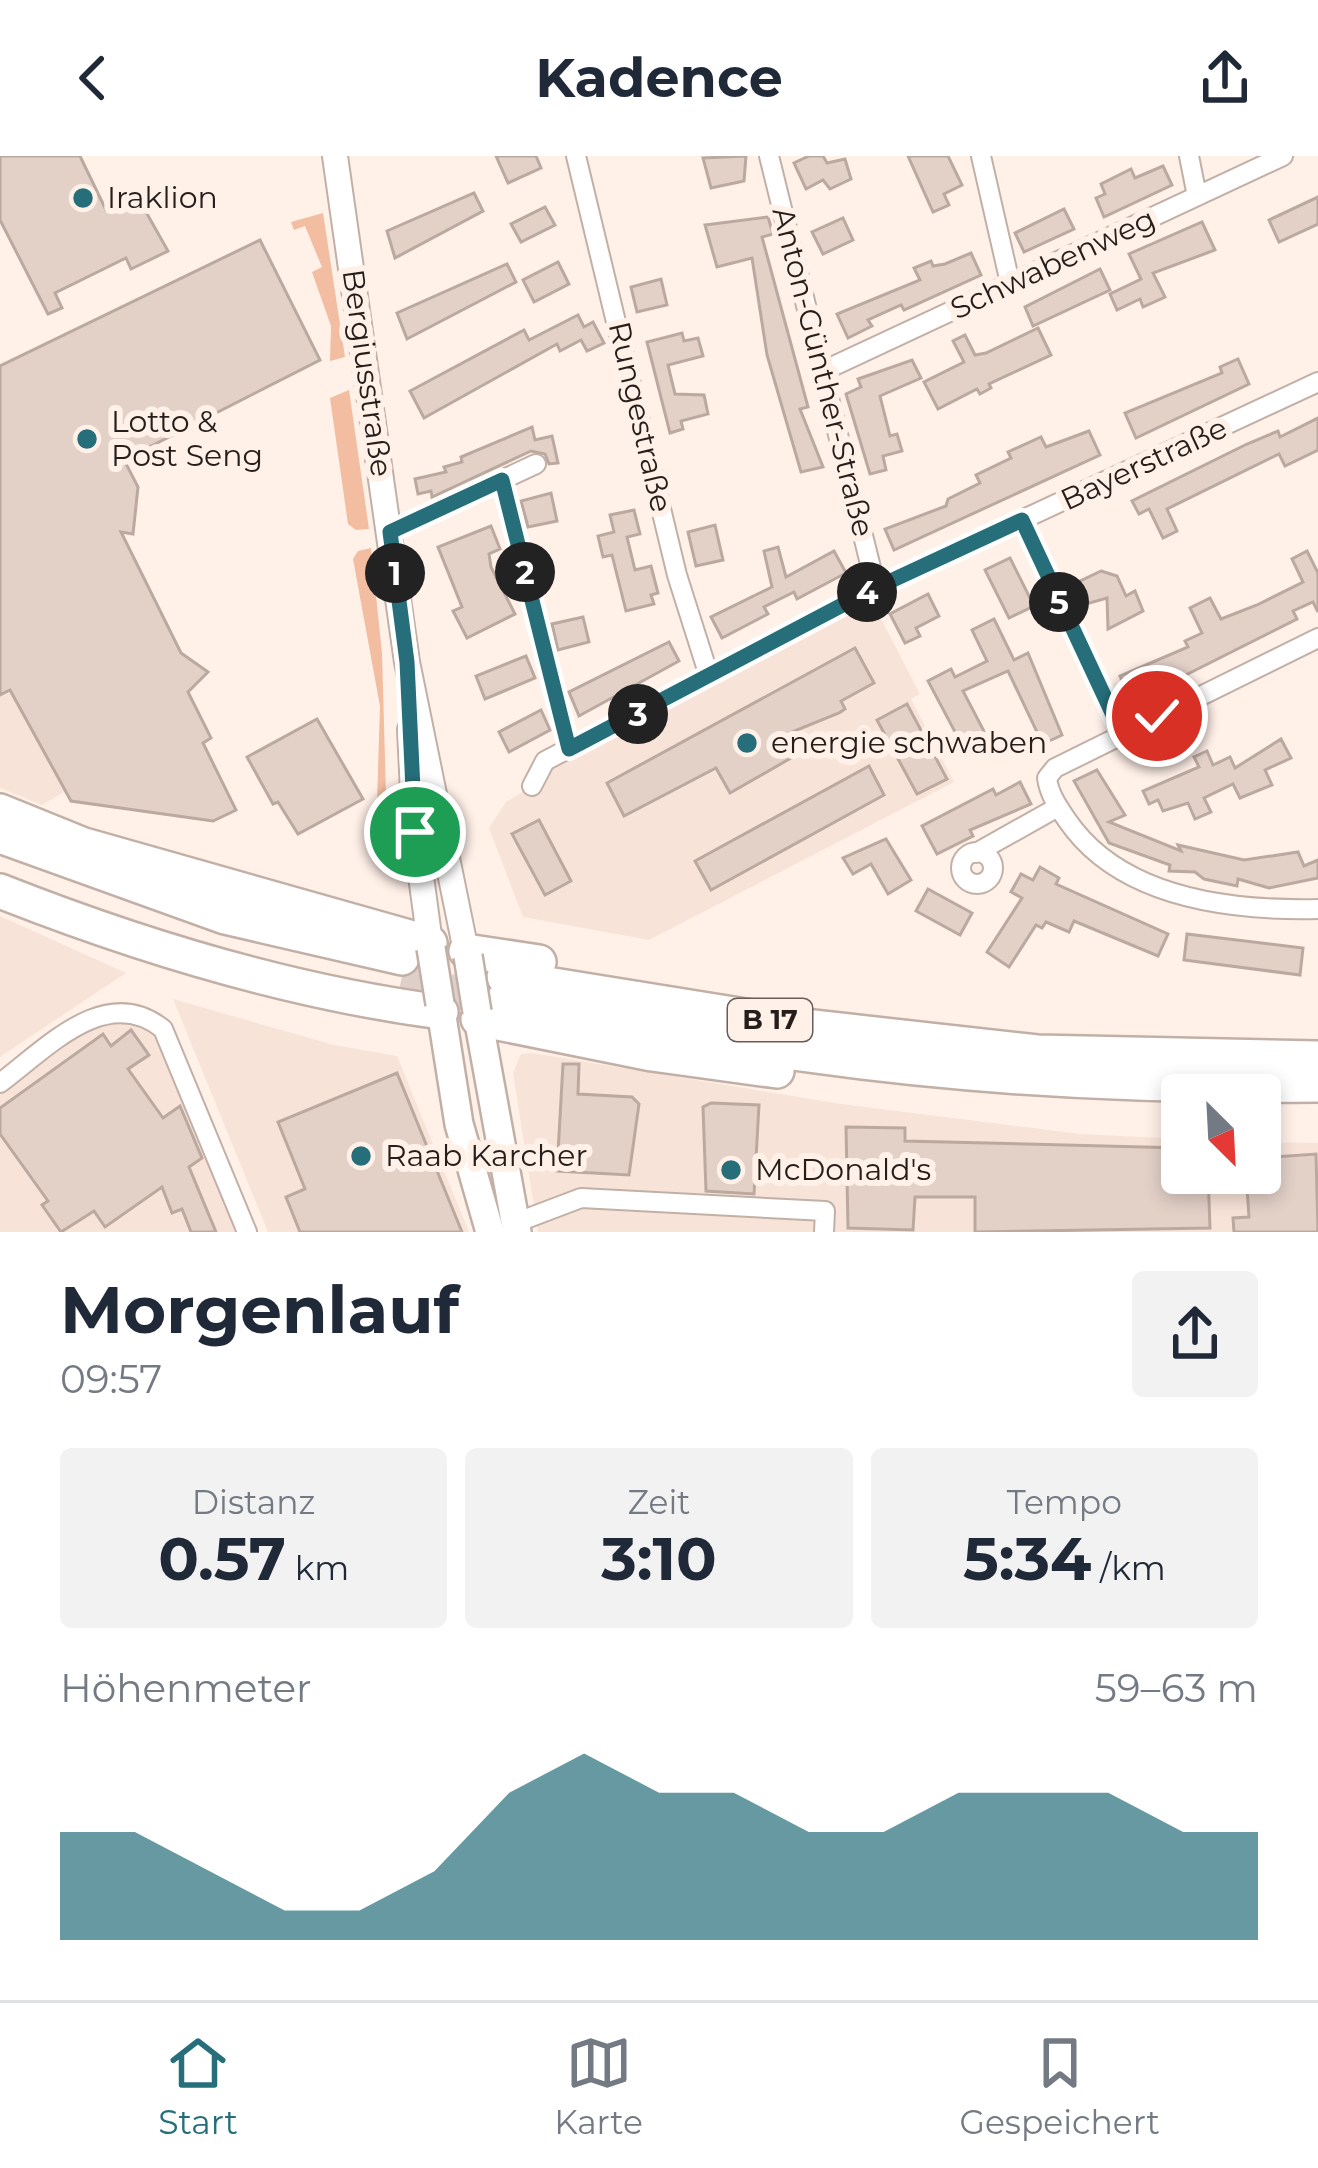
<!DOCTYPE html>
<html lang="de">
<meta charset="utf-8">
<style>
body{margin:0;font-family:Montserrat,sans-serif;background:#f2f2f3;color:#1f2937;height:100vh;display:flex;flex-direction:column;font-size:45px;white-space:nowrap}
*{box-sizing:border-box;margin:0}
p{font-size:39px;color:#747a83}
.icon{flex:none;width:66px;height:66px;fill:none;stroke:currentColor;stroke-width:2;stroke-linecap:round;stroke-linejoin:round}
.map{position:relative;height:1076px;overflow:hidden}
.drawer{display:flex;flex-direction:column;background:#fff;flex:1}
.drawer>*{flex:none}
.needle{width:78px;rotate:156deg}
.tools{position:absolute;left:1161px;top:918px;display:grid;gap:24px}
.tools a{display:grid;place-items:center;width:120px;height:120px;border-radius:12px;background:#fff;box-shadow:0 6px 18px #0003;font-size:60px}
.pin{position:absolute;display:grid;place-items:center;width:102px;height:102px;color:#fff;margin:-51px;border:6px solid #fff;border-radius:50%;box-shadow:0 3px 12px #0007}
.km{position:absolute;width:60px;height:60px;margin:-30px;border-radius:50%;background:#222;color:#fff;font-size:33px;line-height:60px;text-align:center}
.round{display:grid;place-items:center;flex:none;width:126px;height:126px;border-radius:12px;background:#f2f2f3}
.headline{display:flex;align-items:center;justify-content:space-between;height:204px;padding:0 60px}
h1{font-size:66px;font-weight:700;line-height:90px}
.stats{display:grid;grid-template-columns:repeat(3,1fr);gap:18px;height:204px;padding:12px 60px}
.stats div{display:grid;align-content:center;border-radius:12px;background:#f2f2f3;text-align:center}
.stats b{font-size:60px;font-weight:700}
.stats small{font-size:33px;font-weight:400}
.stats p{font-size:33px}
.chart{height:336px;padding:24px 60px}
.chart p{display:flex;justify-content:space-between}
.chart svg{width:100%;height:216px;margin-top:12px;fill:#266f7a;opacity:.7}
header{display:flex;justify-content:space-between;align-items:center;height:156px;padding:0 60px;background:#fff;font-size:54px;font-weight:700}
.menu{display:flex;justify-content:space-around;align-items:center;height:168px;border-top:3px solid #e0e1e3;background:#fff;font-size:33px;color:#747a83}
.menu a{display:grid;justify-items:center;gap:6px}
.menu .selected{color:#266f7a}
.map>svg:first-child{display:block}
.built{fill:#f8e3d8}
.green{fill:#f2bda1}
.building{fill:#e3d1c8;stroke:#bba9a0;stroke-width:3}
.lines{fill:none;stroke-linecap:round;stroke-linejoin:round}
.trunk-tunnel{stroke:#ded0c9;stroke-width:33;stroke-dasharray:33 16;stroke-linecap:butt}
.minor-casing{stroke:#c2b0a7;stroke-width:22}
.tertiary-casing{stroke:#c2b0a7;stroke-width:28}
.secondary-casing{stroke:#c2b0a7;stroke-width:32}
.trunk-casing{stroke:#c2b0a7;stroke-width:38}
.minor{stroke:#fff;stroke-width:18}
.tertiary{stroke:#fff;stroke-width:24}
.secondary{stroke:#fff;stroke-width:27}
.trunk{stroke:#fff;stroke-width:33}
.secondary-bridge-casing{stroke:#c2b0a7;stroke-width:32;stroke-linecap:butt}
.secondary-bridge{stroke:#fff;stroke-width:27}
.route-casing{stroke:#fff;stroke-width:24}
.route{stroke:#266f7a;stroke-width:15}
.poi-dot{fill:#266f7a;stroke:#fff0e8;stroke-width:4.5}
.labels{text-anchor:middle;stroke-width:12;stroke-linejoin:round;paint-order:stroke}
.shield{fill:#fff0e8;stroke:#665d58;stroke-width:3}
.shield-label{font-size:27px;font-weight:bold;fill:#251e1b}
.poi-label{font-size:30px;fill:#251e1b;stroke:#fff0e8;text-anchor:start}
.street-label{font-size:30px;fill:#251e1b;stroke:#fff0e8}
</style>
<header><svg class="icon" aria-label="back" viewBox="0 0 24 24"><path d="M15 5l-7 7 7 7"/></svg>Kadence<svg class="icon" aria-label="share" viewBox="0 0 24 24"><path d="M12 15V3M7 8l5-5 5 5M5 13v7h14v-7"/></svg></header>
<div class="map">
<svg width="1318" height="1076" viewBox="0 0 1318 1076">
<rect width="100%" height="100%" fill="#fff0e8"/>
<g class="built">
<polygon points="867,436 920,538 911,543 954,626 649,784 523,761 489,672 506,646 532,630 545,605"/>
<polygon points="11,536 64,636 42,649 0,632 0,541"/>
<polygon points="0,760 126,817 0,901"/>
<polygon points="173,843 334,889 397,900 469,1076 268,1076"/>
<polygon points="127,863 156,877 238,1076 0,1076 0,938 90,871"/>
<polygon points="532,897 841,948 1081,978 1182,983 1182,1017 1260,1017 1260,986 1318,987 1318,1076 538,1076 513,917 521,898"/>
</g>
<g class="green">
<polygon points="323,57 345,201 330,205 331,170 312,116 322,111 305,70 294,74 291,66"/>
<polygon points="349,234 369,373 356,374 348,368 330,242"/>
<polygon points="371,392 382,497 387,674 376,677 380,550 353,403 358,395"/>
</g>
<g class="building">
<polygon points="0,0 80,0 106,54 137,40 168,95 131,113 126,102 55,137 62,152 48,158 0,64"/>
<polygon points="496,0 536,0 541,12 508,27"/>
<polygon points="746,0 744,25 711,32 703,2"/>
<polygon points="809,0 823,0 827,7 845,3 851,23 830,33 823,24 806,33 794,7"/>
<polygon points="908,0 948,0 962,29 944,38 949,49 933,56"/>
<polygon points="1163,10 1172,29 1104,61 1096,42 1105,38 1101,28 1131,13 1135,22"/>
<polygon points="474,37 483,55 395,102 387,75"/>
<polygon points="1318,41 1318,68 1279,86 1269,64"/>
<polygon points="545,51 555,69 521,86 511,68"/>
<polygon points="1064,53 1074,73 1024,96 1015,77"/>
<polygon points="768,61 773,78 762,81 808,251 800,253 823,311 801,316 767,199 752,102 717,111 705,69"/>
<polygon points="843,62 853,84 823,98 812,76"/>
<polygon points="1202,66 1215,94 1153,117 1165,141 1143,151 1140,143 1117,154 1110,138 1141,123 1129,98"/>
<polygon points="260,84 320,204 124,304 138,331 133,378 121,376 181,497 208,516 188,536 211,582 203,587 236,654 213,665 71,645 10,534 0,539 0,210"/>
<polygon points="971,97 981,119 904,154 901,149 868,164 872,170 848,182 837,158 920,124 914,112 931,105 933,110 945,108"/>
<polygon points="558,106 569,128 534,146 523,124"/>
<polygon points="507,108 516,126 407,183 397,157"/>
<polygon points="1100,113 1110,134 1033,170 1025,151"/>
<polygon points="661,123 667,149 637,156 631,131"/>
<polygon points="578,159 584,171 593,166 604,187 587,195 581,184 560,195 557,188 424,262 410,235 524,174 529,184"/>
<polygon points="1038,172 1051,199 989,228 991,232 980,238 977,233 938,253 924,226 964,206 953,185 965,179 975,199 986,197"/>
<polygon points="682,177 684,185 698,182 703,200 668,209 675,238 704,239 708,258 681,265 683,273 670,277 647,186"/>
<polygon points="1238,203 1249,228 1136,282 1125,257 1222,217 1220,211"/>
<polygon points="912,204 921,222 880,240 890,280 897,278 902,295 883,300 886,314 870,318 846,238 861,231 858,223"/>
<polygon points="1318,262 1318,294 1285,310 1279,298 1167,353 1177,375 1163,382 1149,353 1139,358 1132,345 1247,288 1278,275 1280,281"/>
<polygon points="532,271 535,284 552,280 558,307 549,308 545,298 531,295 432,341 431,335 418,338 415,323 446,316 444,311 462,306 461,301"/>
<polygon points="1089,275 1100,299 894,394 885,373 946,350 948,343 980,327 976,319 1011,302 1008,296 1041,281 1046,291"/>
<polygon points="551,337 557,365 528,371 521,345"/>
<polygon points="634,354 640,378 627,381 635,414 651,410 658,437 651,439 654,448 626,455 612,399 603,401 598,380 614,376 610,359"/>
<polygon points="715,369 723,404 696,410 688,376"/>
<polygon points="491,370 500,393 489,398 491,411 515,458 467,482 453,455 462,451 438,391"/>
<polygon points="778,391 786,421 834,395 846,417 797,443 794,436 764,451 768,458 722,482 711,461 772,431 764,395"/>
<polygon points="1307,395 1318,417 1318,456 1313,446 1293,455 1297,463 1132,546 1120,520 1188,491 1185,485 1202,477 1190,452 1210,442 1221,463 1257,449 1303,426 1292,403"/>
<polygon points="1010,402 1034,450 1009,462 985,414"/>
<polygon points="1101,415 1117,420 1126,440 1135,435 1143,455 1108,473 1107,442 1086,448 1076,427"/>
<polygon points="928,438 939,460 916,472 920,480 905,487 890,458"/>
<polygon points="583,461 589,486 558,494 552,468"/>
<polygon points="994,463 1014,504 1028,497 1062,579 1047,586 1036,574 1008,515 963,535 986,579 963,591 928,525 951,513 955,521 987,505 972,474"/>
<polygon points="669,486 679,505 579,560 569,536"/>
<polygon points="855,492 874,527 841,545 845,553 839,557 787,578 798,598 730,637 716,612 624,660 607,627"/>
<polygon points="526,500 535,522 485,543 476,520"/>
<polygon points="907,548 947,623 917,638 877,564"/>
<polygon points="541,554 550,574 509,596 499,576"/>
<polygon points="317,563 363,643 298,678 278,646 273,648 247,601"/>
<polygon points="1281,583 1291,602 1265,614 1272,629 1240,642 1233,628 1204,642 1211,656 1195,663 1188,647 1163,655 1158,644 1149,648 1143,635 1199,611 1194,601 1207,595 1213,609 1230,601 1235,612"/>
<polygon points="869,610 884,639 711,734 695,705"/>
<polygon points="1097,614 1125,659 1109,666 1181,695 1178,689 1244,704 1298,696 1304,710 1318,704 1318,722 1269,732 1238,723 1237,730 1204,723 1195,716 1169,715 1170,709 1109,687 1074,625"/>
<polygon points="1020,626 1031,648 970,674 973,680 937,698 922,670 993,633 996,639"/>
<polygon points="539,664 571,725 545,739 512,678"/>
<polygon points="886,683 911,724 888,738 871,708 853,718 843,702"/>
<polygon points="1040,711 1059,722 1056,728 1168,778 1158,800 1074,765 1069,776 1046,766 1042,772 1036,769 1009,811 987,796 1022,742 1011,736 1021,718 1033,724"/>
<polygon points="928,733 972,757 960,779 916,755"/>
<polygon points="1187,778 1303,792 1300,819 1184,804"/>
<polygon points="131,874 149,899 128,913 163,962 180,950 202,1002 189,1011 216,1076 191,1076 182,1053 172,1057 162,1031 105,1071 94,1055 61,1076 42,1049 48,1045 0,978 0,952 103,878 111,890"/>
<polygon points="563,908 579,908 578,938 632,941 639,948 629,1019 557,1015"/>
<polygon points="397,917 462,1076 300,1076 286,1041 305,1033 278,966"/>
<polygon points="711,947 759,949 754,1038 706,1035 703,951"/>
<polygon points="846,971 905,972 905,985 1182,992 1182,1017 1208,1017 1210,1072 975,1076 975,1041 915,1041 913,1074 848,1072"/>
<polygon points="1316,998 1318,1076 1234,1076 1233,1062 1249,1061 1246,1017 1260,1017 1260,1002"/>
</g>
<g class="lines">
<polyline class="trunk-tunnel" points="401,825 502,845"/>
<g class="minor-casing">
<g id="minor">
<polyline points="576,0 677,419 709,520"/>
<polyline points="769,0 876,432"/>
<polyline points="981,0 1010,127"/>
<polyline points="1189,0 1197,40"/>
<polyline points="823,215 1283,0"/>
<polyline points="502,324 569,593"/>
<polyline points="1022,364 1122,578"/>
<polyline points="390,376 536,308"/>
<path d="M 1318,482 L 1055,612 L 1047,622 C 1049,638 1058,651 1067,664 C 1120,742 1229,755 1318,753"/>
<polyline points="532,630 545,605 867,436 1318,226"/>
<circle cx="977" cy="712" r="16"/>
<polyline points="976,697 1058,651"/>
<path d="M 0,927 C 47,892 106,827 163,873 L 247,1076"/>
<polyline points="515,1067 581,1042 825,1055 824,1076"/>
</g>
</g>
<g class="tertiary-casing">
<g id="tertiary">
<polyline points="335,0 407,506 466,795"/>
<polyline points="410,574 415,676 430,787"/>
</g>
</g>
<g class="secondary-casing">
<g id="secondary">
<polyline points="440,848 459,968 490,1076"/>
<polyline points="477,856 517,1076"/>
</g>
</g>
<g class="trunk-casing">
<g id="trunk">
<polyline points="0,655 84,689 430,787"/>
<polyline points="0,680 225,761 402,802"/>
<path d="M 0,735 C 142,791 290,836 441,856"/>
<polyline points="466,795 539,806"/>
<polyline points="504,821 813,871 1037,896 1318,902"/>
<path d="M 502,845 C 604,863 706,885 808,899 C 978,923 1147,931 1318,929"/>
<polyline points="478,863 652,898 777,915"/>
</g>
</g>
<use href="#minor" class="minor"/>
<use href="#tertiary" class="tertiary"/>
<use href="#secondary" class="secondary"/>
<use href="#trunk" class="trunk"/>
<g class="secondary-bridge-casing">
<g id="secondary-bridge">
<polyline points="431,792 440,848"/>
<polyline points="468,800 477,856"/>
</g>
</g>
<use href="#secondary-bridge" class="secondary-bridge"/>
</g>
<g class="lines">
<g class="route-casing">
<polyline id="route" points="415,676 407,506 390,376 502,324 569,593 867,436 1022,364 1122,578 1157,560"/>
</g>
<use href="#route" class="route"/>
</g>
<g class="poi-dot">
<circle cx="83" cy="42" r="12"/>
<circle cx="87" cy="283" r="12"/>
<circle cx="747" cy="587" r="12"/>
<circle cx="361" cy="1000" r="12"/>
<circle cx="731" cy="1014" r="12"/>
</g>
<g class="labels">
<rect class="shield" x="728" y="843" width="84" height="42" rx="9"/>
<g class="shield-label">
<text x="770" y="873">B 17</text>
</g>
<g class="poi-label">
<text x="107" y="52">Iraklion</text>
<text x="111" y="276">Lotto &amp;<tspan x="111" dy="34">Post Seng</tspan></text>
<text x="771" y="597">energie schwaben</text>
<text x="385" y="1010">Raab Karcher</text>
<text x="755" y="1024">McDonald's</text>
</g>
<g class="street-label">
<text transform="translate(1053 108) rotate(-25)" y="10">Schwabenweg</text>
<text transform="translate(823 216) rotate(76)" y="10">Anton-Günther-Straße</text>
<text transform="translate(367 217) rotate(82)" y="10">Bergiusstraße</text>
<text transform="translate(640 261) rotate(77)" y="10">Rungestraße</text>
<text transform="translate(1144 308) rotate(-25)" y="10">Bayerstraße</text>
</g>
</g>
</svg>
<div class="tools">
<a><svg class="needle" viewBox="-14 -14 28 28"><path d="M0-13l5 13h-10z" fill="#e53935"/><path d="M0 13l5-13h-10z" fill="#747a83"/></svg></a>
</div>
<div class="pin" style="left:415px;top:676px;background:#1e9e55"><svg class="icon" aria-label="arrive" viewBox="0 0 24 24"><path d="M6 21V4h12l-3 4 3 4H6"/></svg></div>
<div class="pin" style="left:1157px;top:560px;background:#d93025"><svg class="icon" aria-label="check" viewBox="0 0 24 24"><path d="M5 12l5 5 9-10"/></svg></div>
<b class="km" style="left:395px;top:417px">1</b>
<b class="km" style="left:525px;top:416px">2</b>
<b class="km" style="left:638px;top:558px">3</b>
<b class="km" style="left:867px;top:436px">4</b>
<b class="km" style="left:1059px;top:446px">5</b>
</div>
<section class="drawer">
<div class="headline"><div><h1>Morgenlauf</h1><p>09:57</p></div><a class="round"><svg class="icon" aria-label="share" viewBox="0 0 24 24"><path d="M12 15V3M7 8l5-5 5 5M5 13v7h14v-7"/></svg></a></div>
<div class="stats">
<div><p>Distanz</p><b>0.57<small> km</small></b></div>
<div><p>Zeit</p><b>3:10</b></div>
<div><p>Tempo</p><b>5:34<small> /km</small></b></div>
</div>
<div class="chart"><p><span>Höhenmeter</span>59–63 m</p>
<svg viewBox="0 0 160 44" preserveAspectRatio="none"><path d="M0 44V22L10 22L20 30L30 38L40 38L50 30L60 14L70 6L80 14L90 14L100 22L110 22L120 14L130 14L140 14L150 22L160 22V44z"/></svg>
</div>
</section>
<nav class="menu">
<a class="selected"><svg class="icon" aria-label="home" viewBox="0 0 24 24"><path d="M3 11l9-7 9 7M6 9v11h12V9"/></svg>Start</a>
<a><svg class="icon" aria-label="map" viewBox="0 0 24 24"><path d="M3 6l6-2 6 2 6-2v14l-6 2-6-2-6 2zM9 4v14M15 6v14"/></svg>Karte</a>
<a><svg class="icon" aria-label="saved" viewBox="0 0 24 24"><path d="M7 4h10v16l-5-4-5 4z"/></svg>Gespeichert</a>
</nav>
